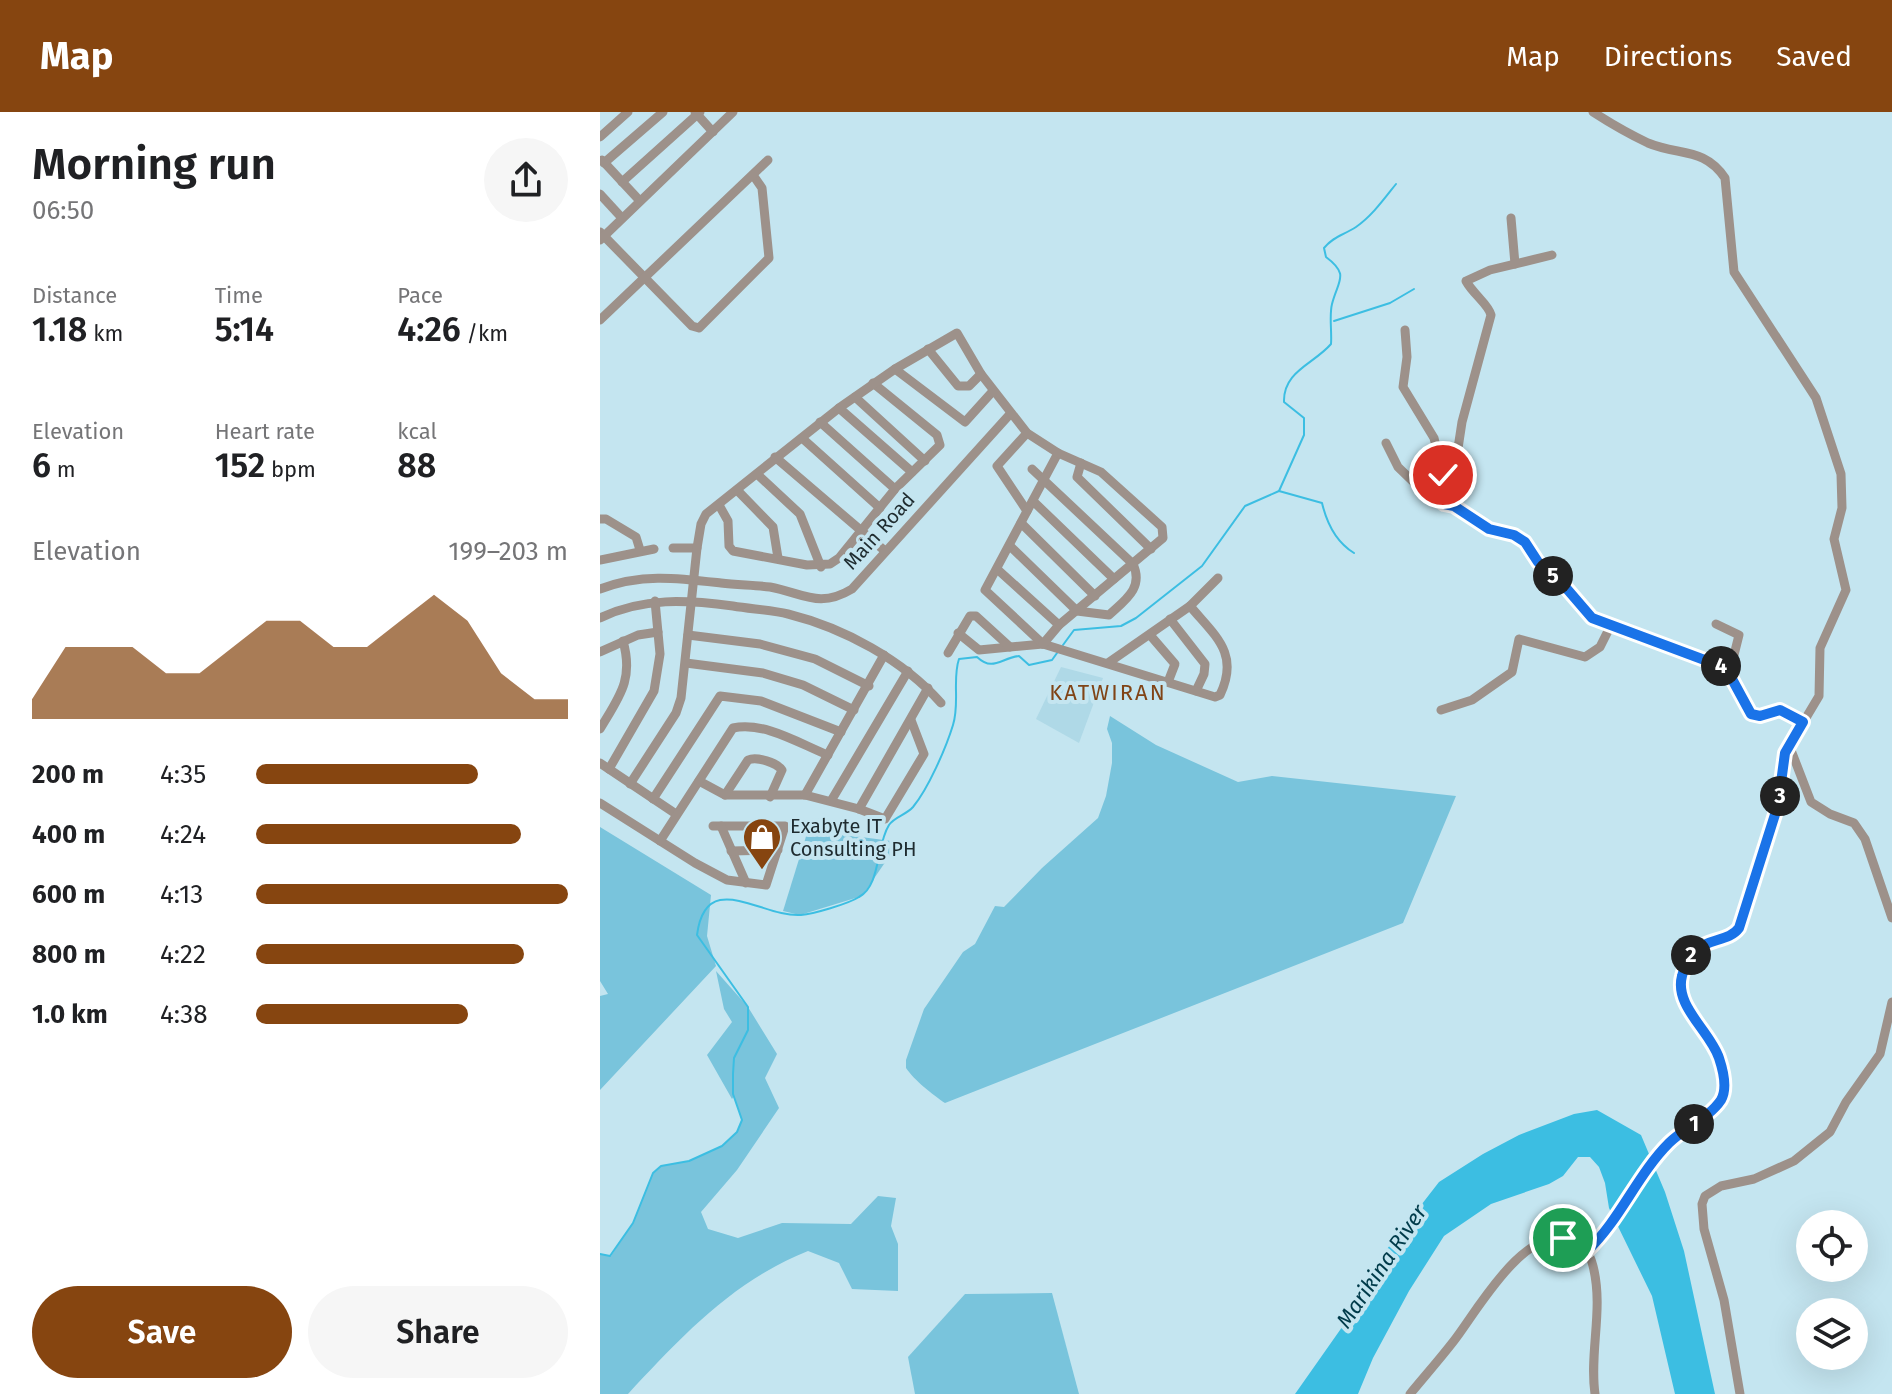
<!DOCTYPE html>
<meta charset="utf-8">
<style>
body{margin:0;font-family:"Fira Sans",sans-serif;background:#f6f6f6;color:#202124;height:100vh;display:flex;flex-direction:column;font-size:30px;white-space:nowrap}
*{box-sizing:border-box;margin:0}
p{font-size:26px;color:#757577}
.icon{flex:none;width:44px;height:44px;fill:none;stroke:currentColor;stroke-width:2;stroke-linecap:round;stroke-linejoin:round}
.map{position:relative;flex:1;overflow:hidden}
.panel{display:flex;flex-direction:column;background:#fff;width:600px}
.panel>*{flex:none}
.controls{position:absolute;left:1196px;top:1098px;display:grid;gap:16px}
.controls a{display:grid;place-items:center;width:72px;height:72px;border-radius:50%;background:#fff;box-shadow:0 8px 32px #0002;font-size:40px}
.pin{position:absolute;display:grid;place-items:center;width:68px;height:68px;color:#fff;margin:-34px;border:4px solid #fff;border-radius:50%;box-shadow:0 2px 8px #0007}
.km{position:absolute;width:40px;height:40px;margin:-20px;border-radius:50%;background:#222;color:#fff;font-size:22px;line-height:40px;text-align:center}
.round{display:grid;place-items:center;flex:none;width:84px;height:84px;border-radius:42px;background:#f6f6f6}
.overview{display:flex;align-items:center;justify-content:space-between;height:136px;padding:0 32px}
h1{font-size:44px;font-weight:600;line-height:60px}
.stats{display:grid;grid-template-columns:repeat(3,1fr);gap:12px;height:136px;padding:8px 32px}
.stats div{display:grid;align-content:center}
.stats b{font-size:34px;font-weight:600}
.stats small{font-size:22px;font-weight:400}
.stats p{font-size:22px}
.chart{height:224px;padding:16px 32px}
.chart p{display:flex;justify-content:space-between}
.chart svg{width:100%;height:144px;margin-top:8px;fill:#864510;opacity:.7}
.primary-button{display:flex;gap:16px;margin-top:auto;padding:16px 32px}
.primary-button a{flex:1;height:92px;border-radius:48px;background:#864510;color:#fff;font-size:32px;font-weight:600;line-height:92px;text-align:center}
.primary-button a+a{background:#f6f6f6;color:#202124}
ul{padding:0 32px;list-style:none;font-size:26px}
li{display:grid;grid-template-columns:128px 96px 1fr;align-items:center;height:60px}
li i{height:20px;border-radius:10px;background:#864510}
header{display:flex;align-items:center;gap:48px;box-sizing:border-box;height:112px;padding:0 40px;background:#864510;color:#fff}
header strong{font-size:38px}
nav{display:flex;gap:44px;margin-inline-start:auto;font-size:28px}
main{display:flex;flex:1;min-height:0}
.map>svg:first-child{display:block}
.built{fill:#afd9e7}
.green{fill:#79c4dc}
.water{fill:#3cbee2}
.lines{fill:none;stroke-linecap:round;stroke-linejoin:round}
.stream{stroke:#3cbee2;stroke-width:2}
.minor{stroke:#9d918a;stroke-width:9}
.route-casing{stroke:#fff;stroke-width:16}
.route{stroke:#1a73e8;stroke-width:10}
.labels{text-anchor:middle;stroke-width:8;stroke-linejoin:round;paint-order:stroke}
.street-label{font-size:20px;fill:#1e2b2f;stroke:#c4e5f0}
.poi-label{font-size:20px;fill:#1e2b2f;stroke:#c4e5f0;text-anchor:start}
.neighbourhood-label{font-size:22px;letter-spacing:2px;fill:#804416;stroke:#c4e5f0}
.water-label{font-size:22px;font-style:italic;fill:#003b4a;stroke:#c4e5f0}
</style>
<header>
<strong>Map</strong>
<nav><a>Map</a><a>Directions</a><a>Saved</a></nav>
</header>
<main>
<section class="panel">
<div class="overview"><div><h1>Morning run</h1><p>06:50</p></div><a class="round"><svg class="icon" aria-label="share" viewBox="0 0 24 24"><path d="M12 15V3M7 8l5-5 5 5M5 13v7h14v-7"/></svg></a></div>
<div class="stats">
<div><p>Distance</p><b>1.18<small> km</small></b></div>
<div><p>Time</p><b>5:14</b></div>
<div><p>Pace</p><b>4:26<small> /km</small></b></div>
</div>
<div class="stats">
<div><p>Elevation</p><b>6<small> m</small></b></div>
<div><p>Heart rate</p><b>152<small> bpm</small></b></div>
<div><p>kcal</p><b>88</b></div>
</div>
<div class="chart"><p><span>Elevation</span>199–203 m</p>
<svg viewBox="0 0 160 44" preserveAspectRatio="none"><path d="M0 44V38L10 22L20 22L30 22L40 30L50 30L60 22L70 14L80 14L90 22L100 22L110 14L120 6L130 14L140 30L150 38L160 38V44z"/></svg>
</div>
<ul>
<li><b>200 m</b>4:35<i style="width:71%"></i></li>
<li><b>400 m</b>4:24<i style="width:85%"></i></li>
<li><b>600 m</b>4:13<i style="width:100%"></i></li>
<li><b>800 m</b>4:22<i style="width:86%"></i></li>
<li><b>1.0 km</b>4:38<i style="width:68%"></i></li>
</ul>
<div class="primary-button"><a>Save</a><a>Share</a></div>
</section>
<div class="map">
<svg width="1292" height="1282" viewBox="0 0 1292 1282">
<rect width="100%" height="100%" fill="#c4e5f0"/>
<polygon class="built" points="461,555 503,566 479,631 436,607"/>
<g class="green">
<path d="M 510,604 L 556,633 L 638,670 L 672,664 L 856,684 L 803,811 L 345,991 C 333,983 314,968 306,956 L 306,948 L 324,897 L 363,840 L 375,832 L 395,794 L 404,795 L 442,756 L 498,706 L 506,684 L 512,651 L 512,631 L 507,617 Z"/>
<polygon points="0,715 111,783 107,824 116,854 0,978 0,884 8,882 0,869"/>
<polygon points="208,718 299,730 262,784 200,803 183,799"/>
<path d="M 116,859 L 148,895 L 177,942 L 165,966 L 179,996 L 137,1058 L 101,1100 L 108,1117 L 138,1126 L 182,1111 L 251,1112 L 278,1084 L 296,1086 L 291,1114 L 298,1132 L 298,1179 L 252,1177 L 239,1151 L 208,1139 C 133,1169 82,1224 28,1282 L 0,1282 L 0,1142 L 11,1144 L 33,1111 L 53,1061 L 61,1054 L 89,1049 L 122,1034 L 137,1020 L 142,1008 L 134,984 L 132,987 L 107,943 L 132,910 L 124,897 Z"/>
<polygon points="452,1181 479,1282 315,1282 308,1245 365,1182"/>
</g>
<polygon class="water" points="997,998 1041,1023 1065,1080 1084,1139 1115,1282 1075,1282 1052,1184 1009,1096 1005,1071 999,1055 990,1045 978,1045 963,1064 949,1072 891,1092 844,1124 809,1179 773,1246 758,1282 695,1282 759,1191 787,1137 839,1070 883,1042 919,1023 974,1002"/>
<g class="lines">
<g class="stream">
<polyline points="734,209 790,191 814,177"/>
<path d="M 679,379 L 722,391 C 727,412 736,430 754,441"/>
<path d="M 463,533 L 474,518 L 521,514 L 536,506 L 602,454 L 645,394 L 679,379 L 704,323 L 704,306 L 684,290 C 683,259 714,252 731,232 C 732,219 729,204 732,192 C 738,168 750,163 726,145 L 724,136 C 734,124 744,123 756,115 C 772,104 784,87 796,72"/>
<path d="M 0,1142 L 10,1144 L 33,1111 L 53,1061 L 61,1054 L 89,1049 L 122,1034 L 137,1020 L 142,1008 L 133,982 L 133,962 L 134,946 L 148,918 L 148,895 L 97,823 C 106,755 162,806 201,803 C 213,802 248,792 259,785 C 281,773 276,733 289,713 C 294,705 306,703 313,695 C 328,677 346,636 353,613 C 360,591 352,567 359,547 L 377,545 C 393,560 401,546 419,544 L 429,553 L 452,548 L 457,541"/>
</g>
<g class="minor">
<polyline points="95,0 113,20"/>
<polyline points="0,25 28,0"/>
<polyline points="2,48 40,89"/>
<polyline points="4,51 63,0"/>
<polyline points="22,70 100,0"/>
<polyline points="0,82 22,106"/>
<polyline points="911,106 915,152"/>
<polyline points="0,120 92,214 99,216 169,146 162,76 153,63"/>
<polyline points="0,128 133,0"/>
<polyline points="0,208 168,48"/>
<polyline points="805,218 807,245 803,275 834,326 843,363 853,369"/>
<polyline points="328,237 358,274 369,274 381,262"/>
<polyline points="295,257 365,310 393,279"/>
<polyline points="255,285 325,349"/>
<polyline points="239,296 312,360"/>
<polyline points="220,310 295,377"/>
<polyline points="202,326 280,396"/>
<polyline points="786,331 798,355 828,384 854,394 889,417 914,423 925,430 938,450 992,506 1126,556 1151,602 1160,604 1180,598 1203,610"/>
<polyline points="175,345 285,439"/>
<polyline points="481,351 477,365 551,437"/>
<polyline points="157,362 200,402 221,455"/>
<polyline points="137,378 173,415 178,446"/>
<polyline points="433,389 514,467"/>
<path d="M 844,392 L 853,369 L 862,310 L 891,203 C 889,193 873,182 866,169 L 890,158 L 952,143"/>
<polyline points="119,393 128,409 129,434 133,439 207,453 230,452 239,446 295,377 340,333 337,323 273,271"/>
<polyline points="427,399 397,354 427,321"/>
<polyline points="0,407 6,407 36,425 40,438"/>
<polyline points="421,411 495,484"/>
<path d="M 410,434 L 477,499 L 509,503 C 525,488 544,476 533,452 L 432,357"/>
<polyline points="73,436 97,436"/>
<polyline points="0,448 54,437"/>
<polyline points="397,457 459,513"/>
<path d="M 0,477 C 41,461 78,466 121,471 C 137,473 154,473 170,475 C 203,481 219,497 252,477 L 411,301"/>
<path d="M 0,506 C 43,485 87,488 133,494 C 151,497 171,498 188,502 C 244,516 303,548 341,591"/>
<polyline points="570,507 605,552 604,562 596,579"/>
<polyline points="1116,512 1139,523 1130,559"/>
<path d="M 358,521 L 379,538 L 443,532 L 615,585 L 620,583 C 640,541 615,524 590,494"/>
<polyline points="88,523 160,532 215,547 269,574"/>
<polyline points="550,523 575,552 568,570"/>
<polyline points="443,532 385,478 458,341"/>
<polyline points="0,540 38,523 58,520"/>
<polyline points="348,541 370,504 376,504 410,535"/>
<polyline points="86,551 163,561 203,573 254,598"/>
<polyline points="508,551 590,494 618,466"/>
<polyline points="841,598 872,588 912,560 919,527 985,545 1000,535 1011,513"/>
<path d="M 0,617 C 19,585 34,568 23,529"/>
<polyline points="1189,633 1211,690 1230,702 1254,711 1265,727 1292,806"/>
<polyline points="0,651 76,702"/>
<polyline points="9,657 54,579 60,542 55,489"/>
<polyline points="99,669 125,683 205,683 259,697 285,707 324,642 311,608"/>
<polyline points="30,672 76,601 81,586 97,436 101,412 106,402 239,296 295,257 357,221 381,262 427,321 458,341 501,360 562,415 563,426 459,513 443,532"/>
<path d="M 125,683 L 148,648 C 157,644 177,651 182,658 L 170,685"/>
<polyline points="205,683 284,543"/>
<polyline points="53,687 120,584 161,589 241,620"/>
<polyline points="231,689 308,559"/>
<polyline points="0,691 95,751 127,768 166,773 185,714 113,714"/>
<polyline points="259,697 328,576"/>
<polyline points="121,714 146,771"/>
<path d="M 60,729 L 133,616 C 164,609 200,632 228,643"/>
<polyline points="131,739 178,738"/>
<path d="M 987,1139 C 1020,1108 1037,1063 1069,1031 C 1085,1015 1123,1001 1124,976 C 1128,926 1054,886 1092,842 C 1106,825 1128,830 1139,816 L 1178,693 L 1185,641 L 1219,584 L 1220,536 L 1246,478 L 1234,427 L 1242,396 L 1241,362 L 1216,286 L 1134,160 L 1125,66 C 1104,35 1079,44 1048,31 C 1029,22 1010,11 993,0"/>
<path d="M 810,1282 C 824,1265 839,1248 853,1230 C 876,1201 924,1112 971,1127 C 983,1131 990,1142 993,1154 C 1004,1197 989,1240 995,1282"/>
<polyline points="1140,1282 1124,1188 1104,1117 1102,1092 1105,1084 1121,1074 1154,1067 1194,1049 1230,1020 1246,990 1280,942 1292,890"/>
</g>
</g>
<g class="lines">
<g class="route-casing">
<path id="route" d="M 843,363 L 853,369 L 844,392 L 854,394 L 889,417 L 914,423 L 925,430 L 938,450 L 961,470 L 992,506 L 1126,556 L 1151,602 L 1160,604 L 1180,598 L 1203,610 L 1185,641 L 1178,693 L 1139,816 C 1125,835 1092,820 1082,864 C 1074,894 1110,919 1119,946 C 1123,958 1128,976 1121,988 C 1109,1006 1084,1016 1069,1031 C 1037,1063 1020,1108 987,1139 L 972,1128 L 963,1126"/>
</g>
<use href="#route" class="route"/>
</g>
<defs>
<g id="shop-pin" transform="scale(2)"><path d="M0 17L-7.5 6A9.5 9.5 0 1 1 7.5 6Z" fill="#864510" stroke="#c4e5f0"/><path d="M-5-2.5h2.3a2.7 3.5 0 0 1 5.4 0H5L5.5 6h-11ZM-1.5-2.5h3a1.5 2.3 0 0 0-3 0Z" fill="#fff"/></g>
</defs>
<g fill-rule="evenodd">
<use href="#shop-pin" x="162" y="725"/>
</g>
<g class="labels">
<g class="street-label">
<text transform="translate(279 419) rotate(-48)" y="7">Main Road</text>
</g>
<g class="poi-label">
<text x="190" y="721">Exabyte IT<tspan x="190" dy="23">Consulting PH</tspan></text>
</g>
<g class="neighbourhood-label">
<text x="508" y="588">KATWIRAN</text>
</g>
<g class="water-label">
<text transform="translate(781 1154) rotate(-56)" y="8">Marikina River</text>
</g>
</g>
</svg>
<div class="controls">
<a><svg class="icon" aria-label="locate" viewBox="0 0 24 24"><circle cx="12" cy="12" r="6"/><path d="M12 2v4M12 18v4M2 12h4M18 12h4"/></svg></a>
<a><svg class="icon" aria-label="layers" viewBox="0 0 24 24"><path d="M12 4l9 5-9 5-9-5zM3 14l9 5 9-5"/></svg></a>
</div>
<div class="pin" style="left:963px;top:1126px;background:#1e9e55"><svg class="icon" aria-label="arrive" viewBox="0 0 24 24"><path d="M6 21V4h12l-3 4 3 4H6"/></svg></div>
<div class="pin" style="left:843px;top:363px;background:#d93025"><svg class="icon" aria-label="check" viewBox="0 0 24 24"><path d="M5 12l5 5 9-10"/></svg></div>
<b class="km" style="left:1094px;top:1012px">1</b>
<b class="km" style="left:1091px;top:843px">2</b>
<b class="km" style="left:1180px;top:684px">3</b>
<b class="km" style="left:1121px;top:554px">4</b>
<b class="km" style="left:953px;top:464px">5</b>
</div>
</main>
